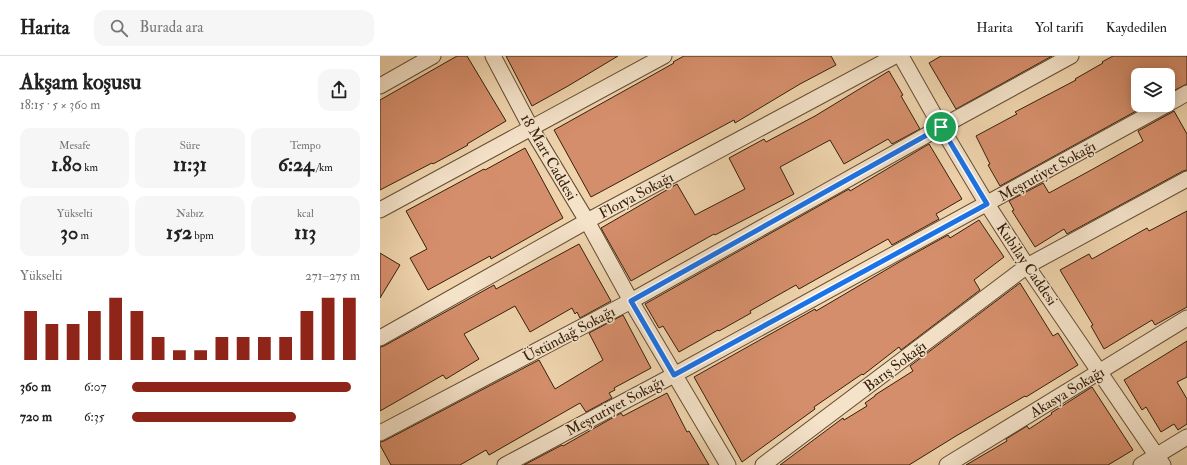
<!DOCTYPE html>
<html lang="tr">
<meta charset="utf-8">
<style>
body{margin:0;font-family:"IM FELL Double Pica",serif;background:#f6f6f6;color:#222;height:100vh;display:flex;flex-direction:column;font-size:15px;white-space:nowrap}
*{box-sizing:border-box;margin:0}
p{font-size:13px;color:#767676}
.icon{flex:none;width:22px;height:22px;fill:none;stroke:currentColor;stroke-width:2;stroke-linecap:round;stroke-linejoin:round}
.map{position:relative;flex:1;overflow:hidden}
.sheet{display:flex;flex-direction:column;background:#fff;width:380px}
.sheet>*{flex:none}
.buttons{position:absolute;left:751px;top:12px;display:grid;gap:8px}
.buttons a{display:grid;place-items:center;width:44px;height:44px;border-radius:8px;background:#fff;box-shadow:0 2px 10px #0003;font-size:20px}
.pin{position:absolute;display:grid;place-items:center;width:34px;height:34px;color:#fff;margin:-17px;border:2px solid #fff;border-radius:50%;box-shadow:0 1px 4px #0007}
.round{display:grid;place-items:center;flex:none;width:42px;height:42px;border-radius:12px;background:#f6f6f6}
.summary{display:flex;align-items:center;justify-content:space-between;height:68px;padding:0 20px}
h1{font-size:22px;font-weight:700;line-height:30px}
.metrics{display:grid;grid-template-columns:repeat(3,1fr);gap:6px;height:68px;padding:4px 20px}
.metrics div{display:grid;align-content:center;border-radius:10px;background:#f6f6f6;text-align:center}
.metrics b{font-size:20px;font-weight:700}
.metrics small{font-size:11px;font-weight:400}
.metrics p{font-size:11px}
.chart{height:112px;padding:8px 20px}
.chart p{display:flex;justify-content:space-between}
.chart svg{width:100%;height:72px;margin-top:4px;stroke:#8f2418;stroke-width:6}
ul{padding:0 20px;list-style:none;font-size:13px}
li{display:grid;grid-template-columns:64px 48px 1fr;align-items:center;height:30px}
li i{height:10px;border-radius:5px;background:#8f2418}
header{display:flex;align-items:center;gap:24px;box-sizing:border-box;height:56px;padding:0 20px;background:#fff;border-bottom:1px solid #e0e0e0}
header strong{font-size:19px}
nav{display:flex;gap:22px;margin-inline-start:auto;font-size:14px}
.search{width:280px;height:36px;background:#f6f6f6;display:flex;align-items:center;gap:10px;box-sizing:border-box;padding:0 14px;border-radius:12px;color:#767676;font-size:15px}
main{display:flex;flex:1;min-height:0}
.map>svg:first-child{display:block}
.building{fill:#d58e6b;stroke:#36200b}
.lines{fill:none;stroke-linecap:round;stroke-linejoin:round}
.minor-casing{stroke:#644d33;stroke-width:17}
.minor{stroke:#f4e2c9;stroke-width:15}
.route-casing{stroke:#fff;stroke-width:8}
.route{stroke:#1a73e8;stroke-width:5}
.labels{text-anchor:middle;stroke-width:3;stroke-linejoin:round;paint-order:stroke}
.street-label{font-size:15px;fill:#36200b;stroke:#f4e2c9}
</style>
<header>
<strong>Harita</strong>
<div class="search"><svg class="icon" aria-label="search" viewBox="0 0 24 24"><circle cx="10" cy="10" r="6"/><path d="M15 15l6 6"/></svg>Burada ara</div>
<nav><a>Harita</a><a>Yol tarifi</a><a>Kaydedilen</a></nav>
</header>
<main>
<section class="sheet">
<div class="summary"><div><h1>Akşam koşusu</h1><p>18:15 · 5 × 360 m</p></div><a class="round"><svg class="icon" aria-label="share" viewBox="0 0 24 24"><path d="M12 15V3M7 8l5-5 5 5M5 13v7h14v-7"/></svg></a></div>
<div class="metrics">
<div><p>Mesafe</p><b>1.80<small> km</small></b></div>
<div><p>Süre</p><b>11:31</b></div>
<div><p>Tempo</p><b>6:24<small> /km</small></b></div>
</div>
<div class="metrics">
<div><p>Yükselti</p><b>30<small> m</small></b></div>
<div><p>Nabız</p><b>152<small> bpm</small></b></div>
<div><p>kcal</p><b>113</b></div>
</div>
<div class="chart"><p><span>Yükselti</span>271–275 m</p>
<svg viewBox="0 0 160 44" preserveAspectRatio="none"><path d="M5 44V14M15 44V22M25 44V22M35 44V14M45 44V6M55 44V14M65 44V30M75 44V38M85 44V38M95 44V30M105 44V30M115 44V30M125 44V30M135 44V14M145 44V6M155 44V6"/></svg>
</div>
<ul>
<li><b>360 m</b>6:07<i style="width:96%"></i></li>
<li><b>720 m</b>6:35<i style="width:72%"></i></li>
</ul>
</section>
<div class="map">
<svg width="807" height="409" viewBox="0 0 807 409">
<rect width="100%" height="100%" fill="#eed3ac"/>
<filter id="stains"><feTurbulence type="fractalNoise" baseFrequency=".005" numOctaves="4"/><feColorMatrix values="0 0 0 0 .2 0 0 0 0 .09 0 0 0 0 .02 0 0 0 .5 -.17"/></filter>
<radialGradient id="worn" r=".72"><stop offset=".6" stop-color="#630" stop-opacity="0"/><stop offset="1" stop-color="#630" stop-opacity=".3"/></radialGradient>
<g class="building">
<polygon points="77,0 87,0 126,65 87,88 88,89 53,108 52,107 0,134 0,44"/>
<polygon points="126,0 238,0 188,30 152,50"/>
<polygon points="304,0 451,0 456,9 420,28 355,67 354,64 211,141 174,74 294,7 293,6"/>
<polygon points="561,0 672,0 576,53 549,7"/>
<polygon points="733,0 807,0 807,28 791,36 788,31 788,19 758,19 758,49 767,49 620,130 608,109 610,108 596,80 637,58 635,56 696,24 695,23 723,7 722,6"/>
<polygon points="509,15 523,39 521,40 540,73 512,88 508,83 464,108 450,84 400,111 414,138 335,179 334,178 251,225 221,172 297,128 315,159 365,133 349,102 384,83 386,86 435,60"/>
<polygon points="794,55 807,78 807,114 803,115 687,178 684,173 655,191 632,155 634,154 629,145 663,127 669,137 713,113 763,85 758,75"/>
<polygon points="549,88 582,143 556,158 559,163 512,189 508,183 419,233 416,229 370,255 371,257 339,275 338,274 299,296 283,270 279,272 265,248 469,133 470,135"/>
<polygon points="145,92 183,162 111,203 110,200 48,234 30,202 47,193 26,155 104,113 105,114"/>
<polygon points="807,155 807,251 775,269 772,264 724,293 711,270 713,269 680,214 709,198 712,203 767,172 769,175"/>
<polygon points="599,164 624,201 594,224 600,234 521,294 519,291 483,319 482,318 434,351 435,353 362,406 314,321 435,253 436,255 521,205 568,179 570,182"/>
<polygon points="199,188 231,245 200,262 197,256 195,258 192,252 150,276 135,250 84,278 99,303 66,323 63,319 0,355 0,291 4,290 114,229 116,233"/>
<polygon points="0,197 20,209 0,242"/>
<polygon points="640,227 673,280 678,277 698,309 646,341 645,340 576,380 529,409 400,409 463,362 464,364 487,350 485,347 495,340 495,339 533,315 530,310"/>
<polygon points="243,259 271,312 234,332 235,334 229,337 232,342 206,356 200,347 109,399 106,394 80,409 11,409 0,389 0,386 4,385 159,304 175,333 223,304 209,277"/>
<polygon points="807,285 807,321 797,326 807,343 807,368 798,374 794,368 781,376 766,351 762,354 744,324"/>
<polygon points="712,331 753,394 728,409 586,409 627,385 626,383 647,370 649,373 672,358 671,357"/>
<polygon points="287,337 307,376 309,375 329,409 144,409 182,389 183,390 241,357 243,360"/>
</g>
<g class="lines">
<g class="minor-casing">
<g id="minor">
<polyline points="113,0 151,72 207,165 251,245 348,409"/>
<polyline points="521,0 561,71 607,148 647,210 783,409"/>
<polyline points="0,30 53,0"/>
<polyline points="788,48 807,37"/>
<polyline points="0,154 284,0"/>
<polyline points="0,282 207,165 515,0"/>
<polyline points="0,377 251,245 561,71 691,0"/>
<polyline points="125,409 294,319 786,49"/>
<polyline points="383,409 647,210 807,123"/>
<polyline points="567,409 807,262"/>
<polyline points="761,409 807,381"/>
</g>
</g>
<use href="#minor" class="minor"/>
</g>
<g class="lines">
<g class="route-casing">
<polygon id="route" points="561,71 607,148 294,319 251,245"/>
</g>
<use href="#route" class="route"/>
</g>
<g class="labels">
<g class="street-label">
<text transform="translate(169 101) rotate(60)" y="5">18 Mart Caddesi</text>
<text transform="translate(667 115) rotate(-29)" y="5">Meşrutiyet Sokağı</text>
<text transform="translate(256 139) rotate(-28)" y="5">Florya Sokağı</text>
<text transform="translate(647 208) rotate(56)" y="5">Kubilay Caddesi</text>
<text transform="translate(189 278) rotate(-28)" y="5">Üstündağ Sokağı</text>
<text transform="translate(515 310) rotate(-37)" y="5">Barış Sokağı</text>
<text transform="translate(687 336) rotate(-31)" y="5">Akasya Sokağı</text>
<text transform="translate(235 350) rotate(-28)" y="5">Meşrutiyet Sokağı</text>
</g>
</g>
<rect width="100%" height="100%" filter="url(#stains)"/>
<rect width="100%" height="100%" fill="url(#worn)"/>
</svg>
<div class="buttons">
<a><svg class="icon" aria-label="layers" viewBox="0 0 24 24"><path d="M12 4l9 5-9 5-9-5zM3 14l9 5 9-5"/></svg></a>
</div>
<div class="pin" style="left:561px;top:71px;background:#1e9e55"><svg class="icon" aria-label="arrive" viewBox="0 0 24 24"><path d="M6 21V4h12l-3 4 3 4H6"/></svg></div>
</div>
</main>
